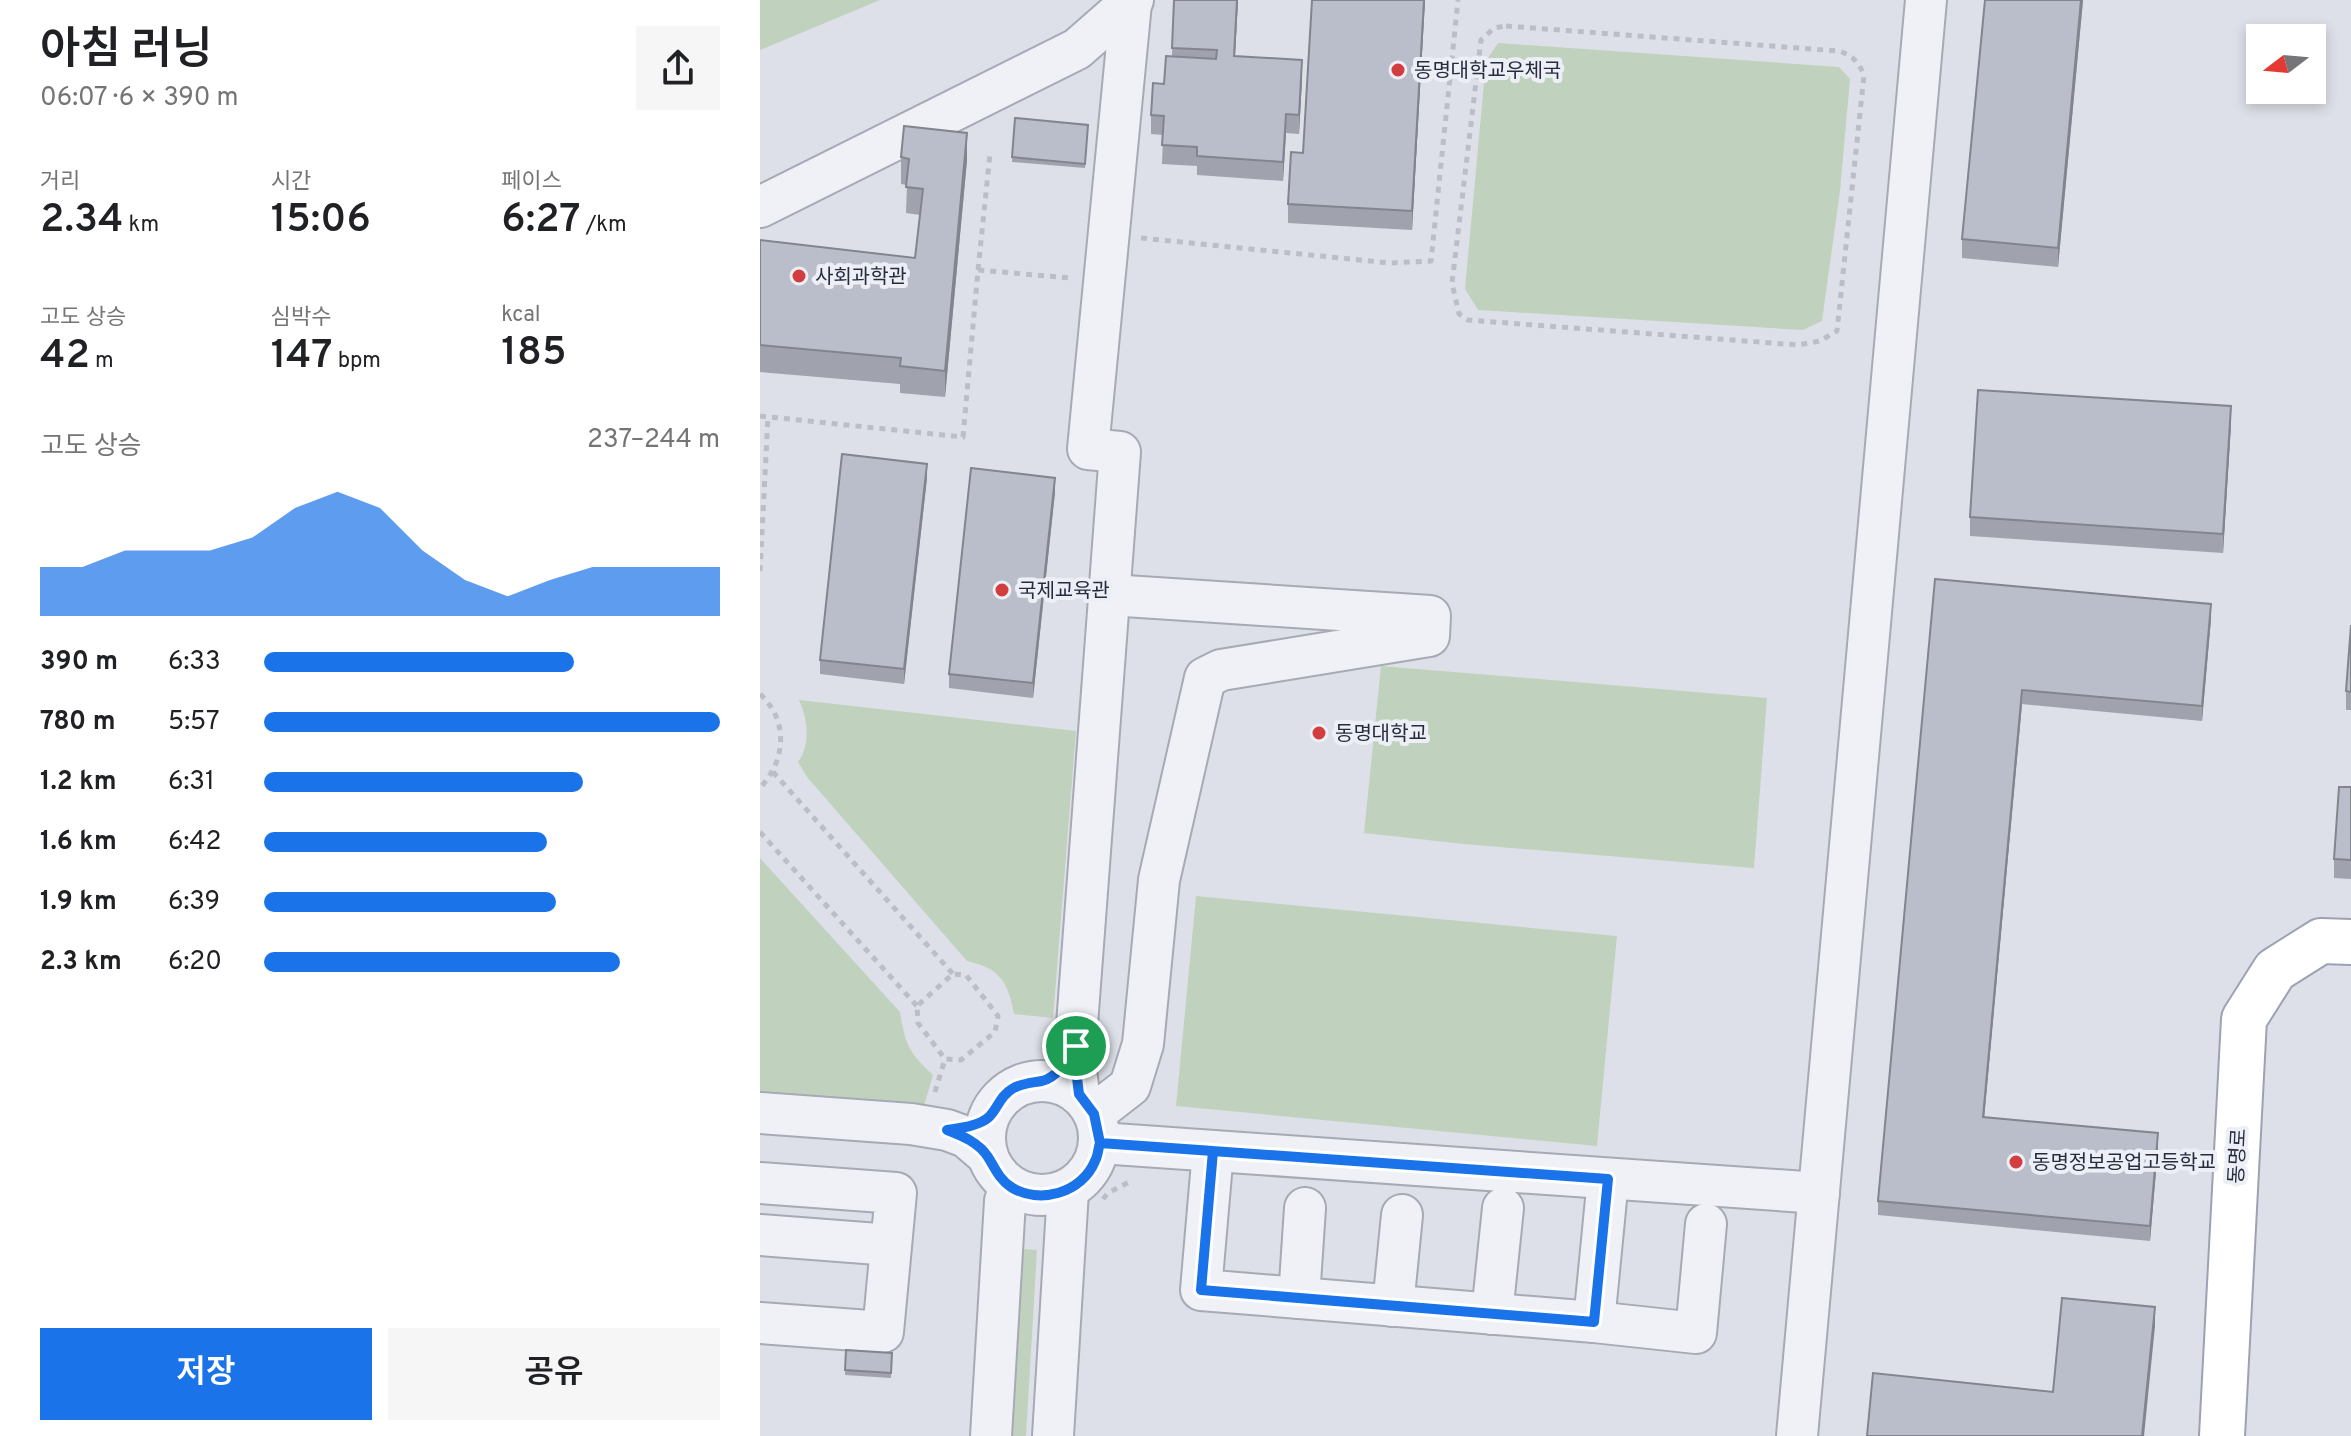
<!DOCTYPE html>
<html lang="ko">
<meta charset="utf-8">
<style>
body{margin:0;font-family:Overpass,"Noto Sans KR",sans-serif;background:#f6f6f6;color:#202124;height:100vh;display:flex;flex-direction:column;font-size:30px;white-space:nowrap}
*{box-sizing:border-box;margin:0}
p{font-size:26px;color:#757577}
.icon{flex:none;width:44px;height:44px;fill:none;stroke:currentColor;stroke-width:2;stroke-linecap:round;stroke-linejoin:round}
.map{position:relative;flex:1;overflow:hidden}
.details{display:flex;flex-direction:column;background:#fff;width:760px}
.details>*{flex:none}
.needle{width:52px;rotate:254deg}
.buttons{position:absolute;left:1486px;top:24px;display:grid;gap:16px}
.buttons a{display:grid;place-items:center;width:80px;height:80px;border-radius:0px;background:#fff;box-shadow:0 4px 12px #0003;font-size:40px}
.pin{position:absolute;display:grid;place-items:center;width:68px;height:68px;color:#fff;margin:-34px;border:4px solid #fff;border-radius:50%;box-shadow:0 2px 8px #0007}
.round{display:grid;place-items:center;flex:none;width:84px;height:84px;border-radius:0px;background:#f6f6f6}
.headline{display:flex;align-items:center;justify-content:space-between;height:136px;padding:0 40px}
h1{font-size:44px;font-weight:600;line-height:60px}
.metrics{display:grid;grid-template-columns:repeat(3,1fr);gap:12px;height:136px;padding:8px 40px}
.metrics div{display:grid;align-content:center}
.metrics b{font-size:40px;font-weight:600}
.metrics small{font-size:22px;font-weight:400}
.metrics p{font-size:22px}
.chart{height:224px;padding:16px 40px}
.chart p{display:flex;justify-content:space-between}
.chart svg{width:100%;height:144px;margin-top:8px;fill:#1a73e8;opacity:.7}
.cta{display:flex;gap:16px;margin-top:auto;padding:16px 40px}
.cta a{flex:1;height:92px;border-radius:0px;background:#1a73e8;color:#fff;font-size:32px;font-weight:600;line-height:92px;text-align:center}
.cta a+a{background:#f6f6f6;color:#202124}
ul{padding:0 40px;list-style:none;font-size:26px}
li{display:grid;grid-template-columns:128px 96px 1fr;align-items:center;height:60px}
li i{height:20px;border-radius:10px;background:#1a73e8}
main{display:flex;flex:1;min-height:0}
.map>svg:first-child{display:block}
.green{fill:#c0d2be}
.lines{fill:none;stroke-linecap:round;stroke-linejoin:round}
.minor-casing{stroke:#a6aab5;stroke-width:44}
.major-casing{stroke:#9ca2b4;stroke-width:48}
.path{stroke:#bbbec6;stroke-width:5;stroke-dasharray:6 6;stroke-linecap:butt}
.minor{stroke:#f0f1f6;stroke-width:40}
.major{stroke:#fff;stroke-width:44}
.wall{fill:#a0a3ae}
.shaded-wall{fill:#82858d}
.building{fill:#babeca;stroke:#82858d;stroke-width:2}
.route-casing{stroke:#fff;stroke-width:16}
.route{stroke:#1a73e8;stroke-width:10}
.poi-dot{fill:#d23d3f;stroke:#eceff5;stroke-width:3}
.labels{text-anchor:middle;stroke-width:8;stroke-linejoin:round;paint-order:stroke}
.poi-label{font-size:20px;fill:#262c3e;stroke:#eceff5;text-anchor:start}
.street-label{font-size:20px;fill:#262c3e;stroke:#eceff5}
</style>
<main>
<section class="details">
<div class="headline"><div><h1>아침 러닝</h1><p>06:07 · 6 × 390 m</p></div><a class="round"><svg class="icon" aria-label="share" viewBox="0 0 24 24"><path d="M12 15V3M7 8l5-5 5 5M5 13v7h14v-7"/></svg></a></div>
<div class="metrics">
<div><p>거리</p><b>2.34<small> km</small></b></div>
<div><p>시간</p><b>15:06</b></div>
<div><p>페이스</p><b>6:27<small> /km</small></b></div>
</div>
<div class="metrics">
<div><p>고도 상승</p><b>42<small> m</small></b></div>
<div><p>심박수</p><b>147<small> bpm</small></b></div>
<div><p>kcal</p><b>185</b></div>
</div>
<div class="chart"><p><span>고도 상승</span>237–244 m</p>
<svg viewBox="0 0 160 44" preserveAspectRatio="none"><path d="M0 44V29L10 29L20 24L30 24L40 24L50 20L60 11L70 6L80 11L90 24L100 33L110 38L120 33L130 29L140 29L150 29L160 29V44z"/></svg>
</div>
<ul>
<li><b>390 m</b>6:33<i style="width:68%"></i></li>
<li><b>780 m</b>5:57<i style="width:100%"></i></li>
<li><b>1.2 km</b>6:31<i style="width:70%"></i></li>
<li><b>1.6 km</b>6:42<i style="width:62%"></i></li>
<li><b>1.9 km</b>6:39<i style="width:64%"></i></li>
<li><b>2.3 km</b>6:20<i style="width:78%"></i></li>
</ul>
<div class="cta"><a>저장</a><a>공유</a></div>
</section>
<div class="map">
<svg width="1591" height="1436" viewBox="0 0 1591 1436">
<rect width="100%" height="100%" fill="#dde0e8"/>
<g class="green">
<polygon points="0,0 120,0 0,50"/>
<polygon points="738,43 1079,67 1090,79 1080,191 1062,321 1043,330 718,310 705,289 726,61"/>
<polygon points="621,666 1007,698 994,868 704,844 604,833"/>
<path d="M 39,700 L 316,731 L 293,1018 L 254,1014 C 248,982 240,968 207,961 L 47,777 L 38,762 C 51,744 48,720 39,700 Z"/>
<path d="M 0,858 L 140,1012 C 145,1044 149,1053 173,1075 L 164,1106 L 0,1096 Z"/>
<polygon points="436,896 857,936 837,1146 416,1106"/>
<polygon points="261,1249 277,1250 266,1436 251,1436"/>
</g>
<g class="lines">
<g class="minor-casing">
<g id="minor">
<polyline points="0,207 317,49 373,0"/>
<circle cx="282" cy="1138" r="57"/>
<polyline points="319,1094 316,1070 316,1038 360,452 328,449 371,3"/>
<polyline points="0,1113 151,1124 187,1130 206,1137 227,1155"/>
<polyline points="334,1114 370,1086 383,1044 399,880 445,678 461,670 669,636 670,616 350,595"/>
<polyline points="340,1143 1059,1193"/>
<polyline points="453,1151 441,1290 834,1322 848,1179"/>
<polyline points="0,1183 136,1193 123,1332 0,1323"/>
<polyline points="0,1235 131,1245"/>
<polyline points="539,1298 545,1208"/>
<polyline points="633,1306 642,1215"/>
<polyline points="732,1314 743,1208"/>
<polyline points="834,1322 936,1333 946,1224"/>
<polyline points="231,1436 245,1201 250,1187"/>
<polyline points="293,1436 308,1191"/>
<polyline points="1037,1436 1166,0"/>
</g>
</g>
<g class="major-casing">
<polyline id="major" points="1462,1436 1484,1019 1515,970 1561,941 1591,942"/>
</g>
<g class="path">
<path d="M 746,26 L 1078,51 C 1092,55 1098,61 1104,75 L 1077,331 L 1060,341 L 1038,345 L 708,320 L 699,314 L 692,283 L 721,40 L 734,28 Z"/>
<polyline points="381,238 630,263 671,261 698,0"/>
<polyline points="218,270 230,154"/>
<polyline points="0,416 203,437 218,270 311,278"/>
<polyline points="0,571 8,417"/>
<path d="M 0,694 C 29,721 26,760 0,788"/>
<polyline points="13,772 193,974"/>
<polyline points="0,832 157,1006"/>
<polyline points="175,1092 185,1059 201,1060 235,1032 238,1016 206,975 193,974 157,1006 158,1023 185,1059"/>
<polyline points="343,1199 348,1193 371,1181"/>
</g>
<use href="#minor" class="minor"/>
<use href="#major" class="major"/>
</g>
<g class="wall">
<polygon points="414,0 478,0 475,56 542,79 539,134 526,133 523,181 437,175 437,166 402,164 403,135 391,134 391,115 404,84 412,56"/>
<polygon points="552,0 665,0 652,230 528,223 528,204 543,153"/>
<polygon points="1323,0 1298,267 1202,258 1202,239"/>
<polygon points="255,118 328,125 325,168 252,162"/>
<polygon points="141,157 207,160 185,397 140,393 140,384 0,372 0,240 155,258 160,215 146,213 147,185 141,184"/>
<polygon points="1471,425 1463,553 1210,536 1210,517"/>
<polygon points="167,478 144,684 60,674 60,660"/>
<polygon points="295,492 273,698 189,688 189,674"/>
<polygon points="1175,579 1451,619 1442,721 1262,704 1224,1117 1398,1148 1390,1241 1118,1215 1118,1201"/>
<polygon points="1591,625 1591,710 1586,710 1586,691"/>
<polygon points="1591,787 1591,879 1574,878 1574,859"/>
<polygon points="86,1350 132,1353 131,1378 85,1375"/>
</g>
<g class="shaded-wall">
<polygon points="477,0 478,0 474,75 474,56"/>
<polygon points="664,0 665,0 652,230 652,211"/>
<polygon points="1321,0 1323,0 1298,267 1298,248"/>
<polygon points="542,60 542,79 539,134 539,115"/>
<polygon points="526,114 526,133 523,181 523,162"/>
<polygon points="207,133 207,160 185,397 185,371"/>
<polygon points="1471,406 1471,425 1463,553 1463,534"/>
<polygon points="167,464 167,478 144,684 144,669"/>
<polygon points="295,478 295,492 273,698 273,683"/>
<polygon points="1451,604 1451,619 1442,721 1442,706"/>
<polygon points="1262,690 1262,704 1223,1131 1223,1117"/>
<polygon points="1398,1133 1398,1148 1390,1241 1390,1226"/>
<polygon points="1395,1307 1395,1326 1384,1436 1382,1436"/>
</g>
<g class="building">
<polygon points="414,0 477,0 474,56 542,60 539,115 526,114 523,162 437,156 437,147 402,145 404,116 391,115 393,83 404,84 406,56 456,59 457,50 412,48"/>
<polygon points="552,0 664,0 652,211 528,204 531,152 543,153"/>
<polygon points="1225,0 1321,0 1298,248 1202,239"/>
<polygon points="255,118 328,125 325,164 252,157"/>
<polygon points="144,126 207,133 185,371 140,366 141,358 0,345 0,240 155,258 163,189 146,187 149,159 141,157"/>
<polygon points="1218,390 1471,406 1463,534 1210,517"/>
<polygon points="82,454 167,464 144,669 60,660"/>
<polygon points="211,468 295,478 273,683 189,674"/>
<polygon points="1175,579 1451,604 1442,706 1262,690 1223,1117 1398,1133 1390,1226 1118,1201"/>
<polygon points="1591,625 1591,692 1586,691"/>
<polygon points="1579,787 1591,787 1591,860 1574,859"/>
<polygon points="1302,1298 1395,1307 1382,1436 1107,1436 1113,1373 1293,1392"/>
<polygon points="86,1350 132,1353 131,1373 85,1370"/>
</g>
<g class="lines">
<g class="route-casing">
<path id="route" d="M 316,1046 C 308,1059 298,1077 282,1081 C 271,1083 262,1083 252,1089 C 240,1096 238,1108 229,1117 C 219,1126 200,1128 187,1130 C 203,1136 219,1143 228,1157 C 235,1168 239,1179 251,1187 C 279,1205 322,1193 335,1161 C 338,1156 338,1149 340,1143 L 848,1179 L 834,1322 L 441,1290 L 453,1151 L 340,1143 L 334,1114 L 319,1094 L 316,1070 L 316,1046"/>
</g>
<use href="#route" class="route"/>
</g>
<g class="poi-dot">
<circle cx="638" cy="70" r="8"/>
<circle cx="39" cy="276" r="8"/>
<circle cx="242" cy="590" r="8"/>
<circle cx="559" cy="733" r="8"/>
<circle cx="1256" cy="1162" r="8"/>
</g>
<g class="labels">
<g class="poi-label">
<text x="654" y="77">동명대학교우체국</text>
<text x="55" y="283">사회과학관</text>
<text x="258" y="597">국제교육관</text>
<text x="575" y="740">동명대학교</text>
<text x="1272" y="1169">동명정보공업고등학교</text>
</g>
<g class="street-label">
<text transform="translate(1477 1156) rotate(-87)" y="7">동명로</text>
</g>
</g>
</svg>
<div class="buttons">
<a><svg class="needle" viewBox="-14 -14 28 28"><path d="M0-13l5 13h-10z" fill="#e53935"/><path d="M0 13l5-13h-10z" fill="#757577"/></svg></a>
</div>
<div class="pin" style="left:316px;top:1046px;background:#1e9e55"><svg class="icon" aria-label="arrive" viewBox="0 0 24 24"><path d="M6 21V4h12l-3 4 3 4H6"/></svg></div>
</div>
</main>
